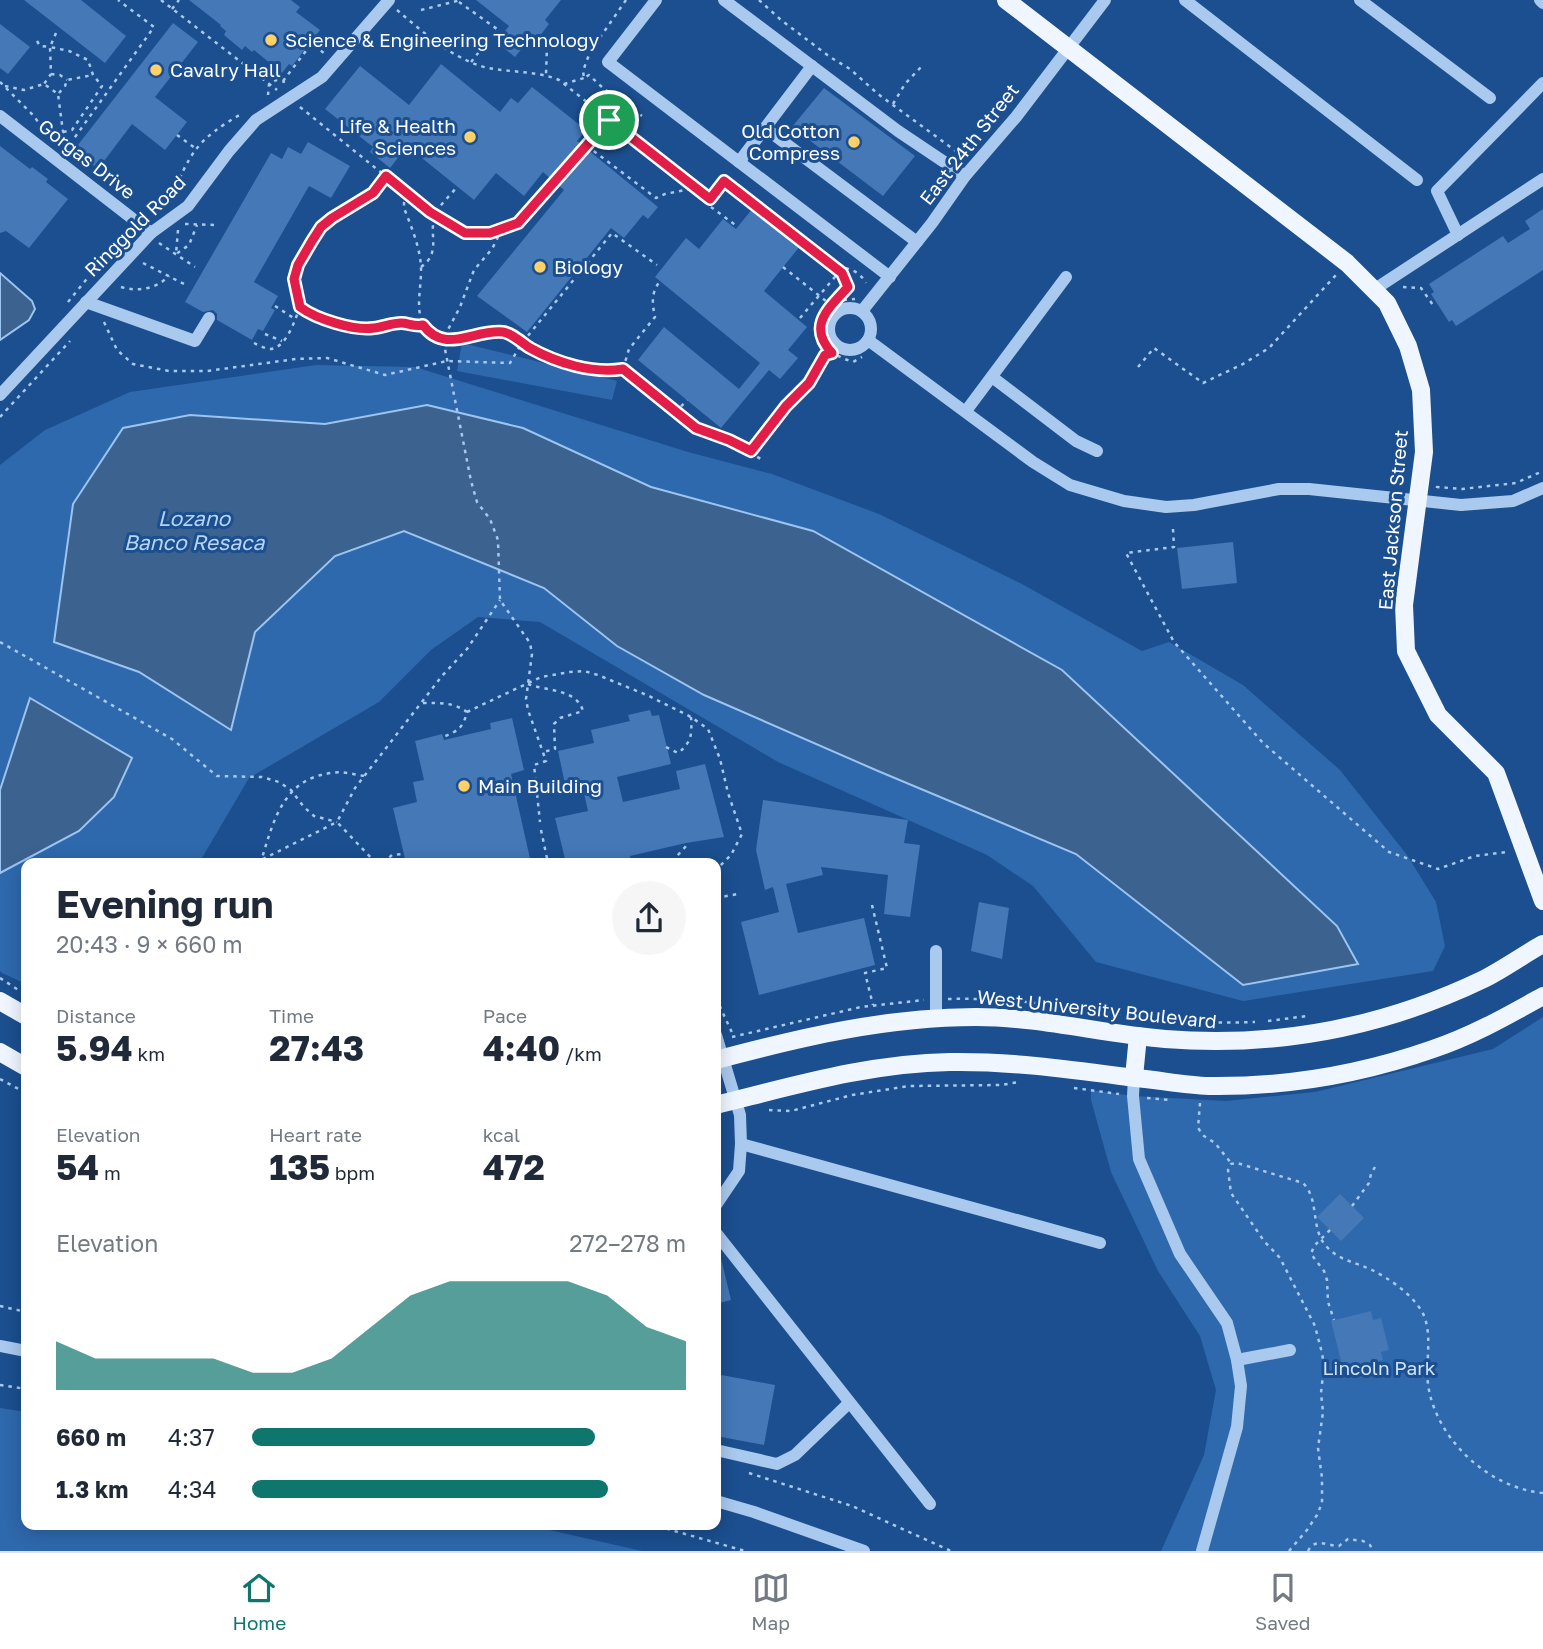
<!DOCTYPE html>
<meta charset="utf-8">
<style>
body{margin:0;font-family:"Golos Text",sans-serif;background:#f6f6f7;color:#1f2937;height:100vh;display:flex;flex-direction:column;font-size:26px;white-space:nowrap}
*{box-sizing:border-box;margin:0}
p{font-size:23px;color:#747a83}
.icon{flex:none;width:38px;height:38px;fill:none;stroke:currentColor;stroke-width:2;stroke-linecap:round;stroke-linejoin:round}
.map{position:relative;flex:1;overflow:hidden}
.drawer{position:absolute;left:21px;top:858px;width:700px;height:672px;display:flex;flex-direction:column;background:#fff;border-radius:14px;box-shadow:0 4px 18px #0003}
.drawer>*{flex:none}
.pin{position:absolute;display:grid;place-items:center;width:60px;height:60px;color:#fff;margin:-30px;border:4px solid #fff;border-radius:50%;box-shadow:0 2px 7px #0007}
.round{display:grid;place-items:center;flex:none;width:74px;height:74px;border-radius:37px;background:#f6f6f7}
.overview{display:flex;align-items:center;justify-content:space-between;height:119px;padding:0 35px}
h1{font-size:38px;font-weight:700;line-height:52px}
.metrics{display:grid;grid-template-columns:repeat(3,1fr);gap:10px;height:119px;padding:7px 35px}
.metrics div{display:grid;align-content:center}
.metrics b{font-size:35px;font-weight:700}
.metrics small{font-size:19px;font-weight:400}
.metrics p{font-size:19px}
.chart{height:196px;padding:14px 35px}
.chart p{display:flex;justify-content:space-between}
.chart svg{width:100%;height:126px;margin-top:7px;fill:#0f766e;opacity:.7}
ul{padding:0 35px;list-style:none;font-size:23px}
li{display:grid;grid-template-columns:112px 84px 1fr;align-items:center;height:52px}
li i{height:18px;border-radius:9px;background:#0f766e}
.menu{display:flex;justify-content:space-around;align-items:center;height:98px;border-top:2px solid #e0e1e3;background:#fff;font-size:19px;color:#747a83}
.menu a{display:grid;justify-items:center;gap:4px}
.menu .active{color:#0f766e}
.map>svg:first-child{display:block}
.green{fill:#2e69ad;fill-rule:evenodd}
.water{fill:#3c6290;stroke:#9cc4f0;stroke-width:2}
.building{fill:#4478b7}
.lines{fill:none;stroke-linecap:round;stroke-linejoin:round}
.path{stroke:#a9c9ee;stroke-width:2.5;stroke-dasharray:3.5 5;stroke-linecap:butt}
.minor{stroke:#a9c9ee;stroke-width:12}
.major{stroke:#f0f6ff;stroke-width:18}
.route-casing{stroke:#fff;stroke-width:14}
.route{stroke:#e11d48;stroke-width:9}
.poi-dot{fill:#ffd166;stroke:#1b4f8f;stroke-width:2.5}
.labels{text-anchor:middle;stroke-width:6;stroke-linejoin:round;paint-order:stroke}
.poi-label{font-size:19px;fill:#fff;stroke:#1b4f8f;text-anchor:start}
.street-label{font-size:19px;fill:#fff;stroke:#1b4f8f}
.park-label{font-size:19px;fill:#cfe3fa;stroke:#1b4f8f}
.water-label{font-size:21px;font-style:italic;fill:#b5d3f5;stroke:#1b4f8f}
</style>
<div class="map">
<svg width="1543" height="1551" viewBox="0 0 1543 1551">
<rect width="100%" height="100%" fill="#1b4f8f"/>
<g class="green">
<polygon points="462,343 617,381 612,400 457,371"/>
<path d="M 316,365 L 415,367 L 688,452 L 772,474 L 879,514 L 1022,584 L 1142,651 L 1169,642 L 1243,685 L 1340,770 L 1407,855 L 1436,902 L 1445,946 L 1433,971 L 1243,1001 L 1096,962 L 1033,886 L 987,855 L 778,762 L 540,622 L 478,617 L 431,650 L 379,702 L 249,778 L 199,863 L 26,863 L 26,984 L 2,973 L 0,971 L 0,873 L 79,831 L 8,765 L 0,790 L 0,465 L 45,430 L 130,392 ZM 427,405 L 523,428 L 651,487 L 813,531 L 1062,670 L 1337,926 L 1358,963 L 1243,985 L 1076,854 L 878,771 L 704,695 L 617,646 L 544,588 L 404,531 L 335,556 L 255,632 L 230,729 L 139,672 L 54,642 L 190,415 L 325,424 Z"/>
<polygon points="1543,1017 1543,1551 1161,1551 1204,1455 1216,1390 1200,1336 1158,1271 1111,1172 1091,1100 1091,1090 1133,1096 1226,1101 1315,1092 1493,1049"/>
<polygon points="0,1408 26,1412 26,1524 523,1524 642,1551 0,1551"/>
</g>
<g class="water">
<polygon points="0,273 32,301 35,309 29,320 0,340"/>
<polygon points="427,405 523,428 651,487 813,531 1062,670 1337,926 1358,964 1243,985 1076,854 878,771 704,695 617,646 544,588 404,531 335,556 255,632 231,730 139,672 54,642 73,504 123,428 190,415 325,424"/>
<polygon points="30,698 132,758 114,797 79,831 0,873 0,790"/>
</g>
<g class="building">
<polygon points="24,0 81,0 126,36 105,63"/>
<polygon points="189,0 291,0 300,7 296,12 320,30 292,66 289,64 282,73 254,50 252,52 245,46 242,50 224,35 226,31 220,26 221,25"/>
<polygon points="476,0 561,0 545,20 549,24 533,45 528,41 515,57 496,42 509,26"/>
<polygon points="173,23 198,42 155,97 187,122 165,150 132,124 98,169 74,150"/>
<polygon points="0,24 30,47 8,74 0,68"/>
<polygon points="441,64 500,112 511,98 518,103 532,87 586,130 577,141 658,207 648,219 643,215 624,238 611,228 527,332 477,296 564,190 543,172 524,196 496,173 474,200 407,146 390,168 370,152 373,147 325,109 360,66 409,105"/>
<polygon points="824,88 915,156 883,196 792,127"/>
<polygon points="308,142 350,166 331,198 309,186 254,282 278,296 271,308 275,310 263,331 258,329 252,340 217,320 217,314 213,310 203,312 185,302 271,153 282,159 288,147 301,154"/>
<polygon points="0,146 30,169 32,167 48,179 46,182 68,199 29,248 6,231 0,233"/>
<polygon points="753,208 800,246 764,291 807,327 788,350 798,358 780,379 769,370 721,428 638,360 664,327 739,389 760,363 655,277 686,238 699,249 723,219 736,229"/>
<polygon points="1543,209 1543,270 1456,326 1452,320 1449,322 1431,294 1434,292 1429,284 1503,236 1508,243 1530,229 1525,221"/>
<polygon points="1233,542 1237,583 1182,589 1177,548"/>
<polygon points="650,710 652,716 659,715 671,764 617,777 623,802 680,789 676,771 705,764 724,837 686,843 630,856 631,863 566,863 555,818 588,811 581,780 565,784 558,751 594,743 591,730 630,721 628,715"/>
<polygon points="512,718 524,770 511,774 531,863 406,863 393,808 417,802 413,782 424,780 415,741 442,734 444,740 491,729 490,723"/>
<polygon points="763,800 908,820 904,843 920,845 910,917 884,914 888,875 821,867 823,875 786,884 798,933 864,918 875,965 759,995 741,922 779,912 773,887 765,890 756,850"/>
<polygon points="979,902 1009,908 1002,959 971,951"/>
<polygon points="1340,1194 1364,1218 1341,1241 1317,1217"/>
<polygon points="716,1254 720,1254 731,1300 716,1304"/>
<polygon points="1371,1311 1373,1320 1381,1318 1389,1350 1381,1352 1383,1360 1343,1369 1331,1321"/>
<polygon points="716,1374 775,1385 764,1445 716,1436"/>
</g>
<g class="lines">
<g class="path">
<polyline points="161,0 277,90"/>
<polyline points="626,0 590,52 583,71 584,78 589,75 603,88 642,116"/>
<polyline points="759,0 781,20 830,57 850,69 878,94 964,157"/>
<polyline points="459,2 497,29 471,62"/>
<polyline points="172,9 179,0"/>
<path d="M 397,10 C 423,32 450,57 484,67 C 509,73 535,70 559,80 L 710,199 L 724,181 L 842,273 L 848,287 C 821,316 800,345 853,362 L 862,357"/>
<polyline points="421,10 461,0"/>
<polyline points="56,33 50,47 69,51 88,60 93,75 102,86 72,130 63,132"/>
<polyline points="542,37 547,47 546,74"/>
<polyline points="37,41 40,46 50,47 51,74 44,84"/>
<polyline points="51,74 60,75 67,80"/>
<polyline points="283,81 312,43 326,55"/>
<polyline points="0,82 34,116 44,131"/>
<polyline points="564,84 584,78"/>
<polyline points="5,86 24,90 44,84 58,94 63,132 56,141"/>
<polyline points="59,93 65,86 67,80 93,75"/>
<polyline points="268,95 269,84 276,80 285,82"/>
<polyline points="893,104 905,84 921,67"/>
<polyline points="300,107 430,212 465,233 490,233 518,223 608,121"/>
<polyline points="177,135 195,148"/>
<polyline points="587,146 656,198 665,194 695,188"/>
<polyline points="65,151 154,27 118,0"/>
<path d="M 386,176 C 369,198 365,196 344,210 C 324,222 294,255 295,280 C 295,289 298,299 300,307 C 315,319 355,331 374,328 C 383,327 392,322 401,323 C 410,323 414,327 423,325"/>
<path d="M 409,195 L 404,203 L 404,208 C 411,226 420,247 421,267 C 422,295 408,327 443,339 L 471,481 L 477,502 L 490,519 L 498,540 L 500,600 L 530,643 L 532,654 L 526,699 L 528,710 L 546,761 L 534,765 L 540,822"/>
<polyline points="709,201 707,204 738,227"/>
<path d="M 170,202 C 190,152 196,140 243,113"/>
<polyline points="185,224 217,225"/>
<polyline points="502,229 492,249 474,270 460,307 443,339 467,339 489,333 505,332 532,349 573,365 609,371 623,369 676,412 687,400"/>
<polyline points="178,230 176,254 189,245 197,225"/>
<polyline points="159,243 195,267"/>
<polyline points="143,263 184,284"/>
<path d="M 421,267 C 442,252 428,235 435,215 C 438,206 450,196 456,188"/>
<polyline points="783,267 831,305"/>
<path d="M 837,268 C 849,267 860,272 866,283"/>
<path d="M 121,287 C 138,292 156,289 169,276"/>
<polyline points="1403,287 1421,288 1433,305"/>
<polyline points="835,301 855,299"/>
<polyline points="68,302 125,232"/>
<polyline points="275,306 295,319"/>
<polyline points="800,318 840,271"/>
<polyline points="104,322 117,350 133,364 169,371 207,371 296,359 327,358 385,375 447,361 510,363 522,343 612,233 657,265"/>
<polyline points="265,334 282,341"/>
<path d="M 254,343 C 258,345 266,349 270,349 C 287,348 295,319 300,307"/>
<polyline points="1138,367 1154,348 1203,383 1243,364 1269,348 1336,275"/>
<path d="M 623,369 L 629,349 L 655,317 C 652,303 651,293 660,281"/>
<polyline points="676,412 696,428 728,440 761,459"/>
<polyline points="0,417 70,341"/>
<polyline points="751,451 786,406 809,383 825,355 832,353"/>
<polyline points="1437,488 1437,487 1462,489 1516,483 1543,471"/>
<polyline points="1173,529 1174,547 1126,553 1174,642 1263,743 1389,852 1438,869 1475,856 1507,852"/>
<polyline points="0,642 172,739 217,776 262,777 279,782 291,790 304,807 314,816 337,822"/>
<path d="M 528,684 C 546,691 577,689 583,711 L 560,718 L 554,724 L 555,749 L 543,752"/>
<path d="M 423,703 C 440,703 453,702 467,712 C 463,728 458,731 443,737"/>
<polyline points="467,712 541,677 570,672 584,671 598,675 649,696 691,717 708,729 720,759 728,793 742,834 731,855 716,870"/>
<path d="M 666,747 L 678,753 C 692,742 692,734 691,717"/>
<polyline points="541,830 548,863"/>
<polyline points="255,863 337,822"/>
<path d="M 265,863 L 262,858 C 274,819 284,779 331,773 C 341,771 353,774 364,776"/>
<polyline points="376,863 337,822 355,788 442,676 467,649 500,600"/>
<polyline points="383,863 392,855 404,854"/>
<polyline points="675,863 677,856 687,845"/>
<polyline points="716,898 738,894"/>
<polyline points="872,905 887,968 865,973 873,1005"/>
<polyline points="0,978 26,995"/>
<polyline points="716,998 734,1037"/>
<path d="M 948,999 C 1024,997 1089,1011 1163,1020 C 1194,1023 1224,1023 1255,1022"/>
<polyline points="1268,1021 1307,1016"/>
<polyline points="732,1037 861,1007 924,1000"/>
<polyline points="0,1079 26,1093"/>
<polyline points="1074,1088 1119,1094"/>
<polyline points="1147,1098 1171,1100"/>
<polyline points="1200,1103 1198,1128 1204,1136 1215,1143 1231,1163"/>
<polyline points="769,1110 791,1111 852,1095 909,1086 1001,1085 1019,1082"/>
<polyline points="1352,1206 1369,1183 1371,1174 1375,1167"/>
<polyline points="1330,1230 1314,1246 1311,1254 1324,1271 1327,1280 1328,1302 1334,1320"/>
<polyline points="0,1306 26,1312"/>
<polyline points="0,1385 26,1389"/>
<polyline points="749,1473 852,1506 951,1551"/>
<polyline points="650,1524 745,1551"/>
<path d="M 1289,1551 L 1307,1530 L 1317,1515 L 1322,1503 L 1322,1478 L 1318,1448 L 1323,1412 L 1321,1393 L 1324,1366 L 1322,1353 L 1315,1326 L 1280,1258 L 1264,1241 L 1231,1193 L 1228,1170 L 1231,1164 L 1237,1163 L 1303,1183 C 1320,1200 1310,1228 1326,1246 C 1339,1261 1356,1262 1372,1270 C 1390,1279 1410,1293 1421,1310 C 1434,1331 1425,1361 1428,1384 C 1435,1438 1488,1488 1543,1493"/>
<path d="M 1308,1551 C 1315,1537 1328,1546 1339,1546 L 1348,1539 L 1363,1541 L 1370,1545 L 1373,1551"/>
</g>
<g class="minor">
<polyline points="656,0 608,62 890,277"/>
<polyline points="724,0 898,131 965,176"/>
<polyline points="1185,0 1417,180"/>
<polyline points="1360,0 1490,98"/>
<polyline points="1540,0 1543,3"/>
<polyline points="0,116 151,233"/>
<polyline points="765,128 812,66"/>
<polyline points="739,162 765,128 917,242"/>
<polyline points="1458,235 1437,191 1543,83"/>
<polyline points="1375,289 1543,179"/>
<polyline points="86,302 195,341 209,318"/>
<circle cx="850" cy="329" r="21"/>
<polyline points="862,311 932,223 965,176 1016,117 1105,0"/>
<polyline points="868,340 1033,462 1070,485 1124,501 1166,507 1194,505 1279,489 1309,489 1461,505 1513,501 1543,488"/>
<polyline points="992,377 1076,441 1097,451"/>
<polyline points="0,395 151,233 188,206 229,151 256,120 322,77 389,0"/>
<polyline points="966,411 1066,277"/>
<polyline points="936,951 936,1018"/>
<polyline points="716,1035 740,1115 741,1144 1100,1243"/>
<polyline points="1134,1077 1133,1096 1139,1159 1180,1254 1227,1323 1237,1360 1241,1386 1237,1427 1202,1551"/>
<polyline points="716,1205 739,1171 741,1144"/>
<polyline points="716,1233 930,1504"/>
<polyline points="0,1346 26,1351"/>
<polyline points="1237,1360 1290,1350"/>
<polyline points="716,1450 777,1464 795,1455 849,1403"/>
<polyline points="716,1501 754,1512 864,1551"/>
</g>
<g class="major">
<polyline points="1006,0 1347,263 1387,303 1408,346 1421,390 1424,452 1404,605 1406,651 1438,715 1496,773 1543,901"/>
<polyline points="0,1001 26,1016"/>
<polyline points="0,1052 26,1067"/>
<path d="M 716,1060 C 802,1037 887,1017 976,1017 C 1040,1017 1102,1034 1165,1039 C 1276,1048 1384,1027 1484,979 C 1504,969 1523,955 1543,944"/>
<polyline points="1134,1077 1138,1036"/>
<path d="M 716,1105 C 793,1086 870,1063 950,1062 C 1012,1061 1074,1070 1135,1078 C 1159,1080 1184,1085 1209,1086 C 1284,1087 1362,1074 1433,1049 C 1472,1036 1507,1016 1543,996"/>
</g>
</g>
<g class="lines">
<g class="route-casing">
<path id="route" d="M 609,120 L 710,199 L 724,181 L 842,273 L 848,287 C 828,309 807,326 832,353 L 825,355 L 809,383 L 786,406 L 751,451 L 729,440 L 696,428 L 623,369 C 593,374 557,363 530,348 C 522,343 512,333 503,332 C 474,329 445,355 423,325 C 414,327 409,323 401,323 C 392,323 383,327 374,328 C 354,331 316,319 300,307 L 294,279 L 298,265 L 312,241 L 321,227 L 332,218 L 373,193 L 386,176 L 430,212 L 465,233 L 490,233 L 518,223 Z"/>
</g>
<use href="#route" class="route"/>
</g>
<g class="poi-dot">
<circle cx="271" cy="40" r="7"/>
<circle cx="156" cy="70" r="7"/>
<circle cx="470" cy="137" r="7"/>
<circle cx="854" cy="142" r="7"/>
<circle cx="540" cy="267" r="7"/>
<circle cx="464" cy="786" r="7"/>
</g>
<g class="labels">
<g class="poi-label">
<text x="285" y="47">Science &amp; Engineering Technology</text>
<text x="170" y="77">Cavalry Hall</text>
<text x="456" y="133" text-anchor="end">Life &amp; Health<tspan x="456" dy="22">Sciences</tspan></text>
<text x="840" y="138" text-anchor="end">Old Cotton<tspan x="840" dy="22">Compress</tspan></text>
<text x="554" y="274">Biology</text>
<text x="478" y="793">Main Building</text>
</g>
<g class="street-label">
<text transform="translate(969 144) rotate(-52)" y="7">East 24th Street</text>
<text transform="translate(87 159) rotate(38)" y="7">Gorgas Drive</text>
<text transform="translate(135 226) rotate(-45)" y="7">Ringgold Road</text>
<text transform="translate(1393 520) rotate(-85)" y="7">East Jackson Street</text>
<text transform="translate(1097 1009) rotate(6)" y="7">West University Boulevard</text>
</g>
<g class="park-label">
<text x="1379" y="1375">Lincoln Park</text>
</g>
<g class="water-label">
<text x="194" y="526">Lozano<tspan x="194" dy="24">Banco Resaca</tspan></text>
</g>
</g>
</svg>
<div class="pin" style="left:609px;top:120px;background:#1e9e55"><svg class="icon" aria-label="arrive" viewBox="0 0 24 24"><path d="M6 21V4h12l-3 4 3 4H6"/></svg></div>
<section class="drawer">
<div class="overview"><div><h1>Evening run</h1><p>20:43 · 9 × 660 m</p></div><a class="round"><svg class="icon" aria-label="share" viewBox="0 0 24 24"><path d="M12 15V3M7 8l5-5 5 5M5 13v7h14v-7"/></svg></a></div>
<div class="metrics">
<div><p>Distance</p><b>5.94<small> km</small></b></div>
<div><p>Time</p><b>27:43</b></div>
<div><p>Pace</p><b>4:40<small> /km</small></b></div>
</div>
<div class="metrics">
<div><p>Elevation</p><b>54<small> m</small></b></div>
<div><p>Heart rate</p><b>135<small> bpm</small></b></div>
<div><p>kcal</p><b>472</b></div>
</div>
<div class="chart"><p><span>Elevation</span>272–278 m</p>
<svg viewBox="0 0 160 44" preserveAspectRatio="none"><path d="M0 44V27L10 33L20 33L30 33L40 33L50 38L60 38L70 33L80 22L90 11L100 6L110 6L120 6L130 6L140 11L150 22L160 27V44z"/></svg>
</div>
<ul>
<li><b>660 m</b>4:37<i style="width:79%"></i></li>
<li><b>1.3 km</b>4:34<i style="width:82%"></i></li>
</ul>
</section>
</div>
<nav class="menu">
<a class="active"><svg class="icon" aria-label="home" viewBox="0 0 24 24"><path d="M3 11l9-7 9 7M6 9v11h12V9"/></svg>Home</a>
<a><svg class="icon" aria-label="map" viewBox="0 0 24 24"><path d="M3 6l6-2 6 2 6-2v14l-6 2-6-2-6 2zM9 4v14M15 6v14"/></svg>Map</a>
<a><svg class="icon" aria-label="saved" viewBox="0 0 24 24"><path d="M7 4h10v16l-5-4-5 4z"/></svg>Saved</a>
</nav>
